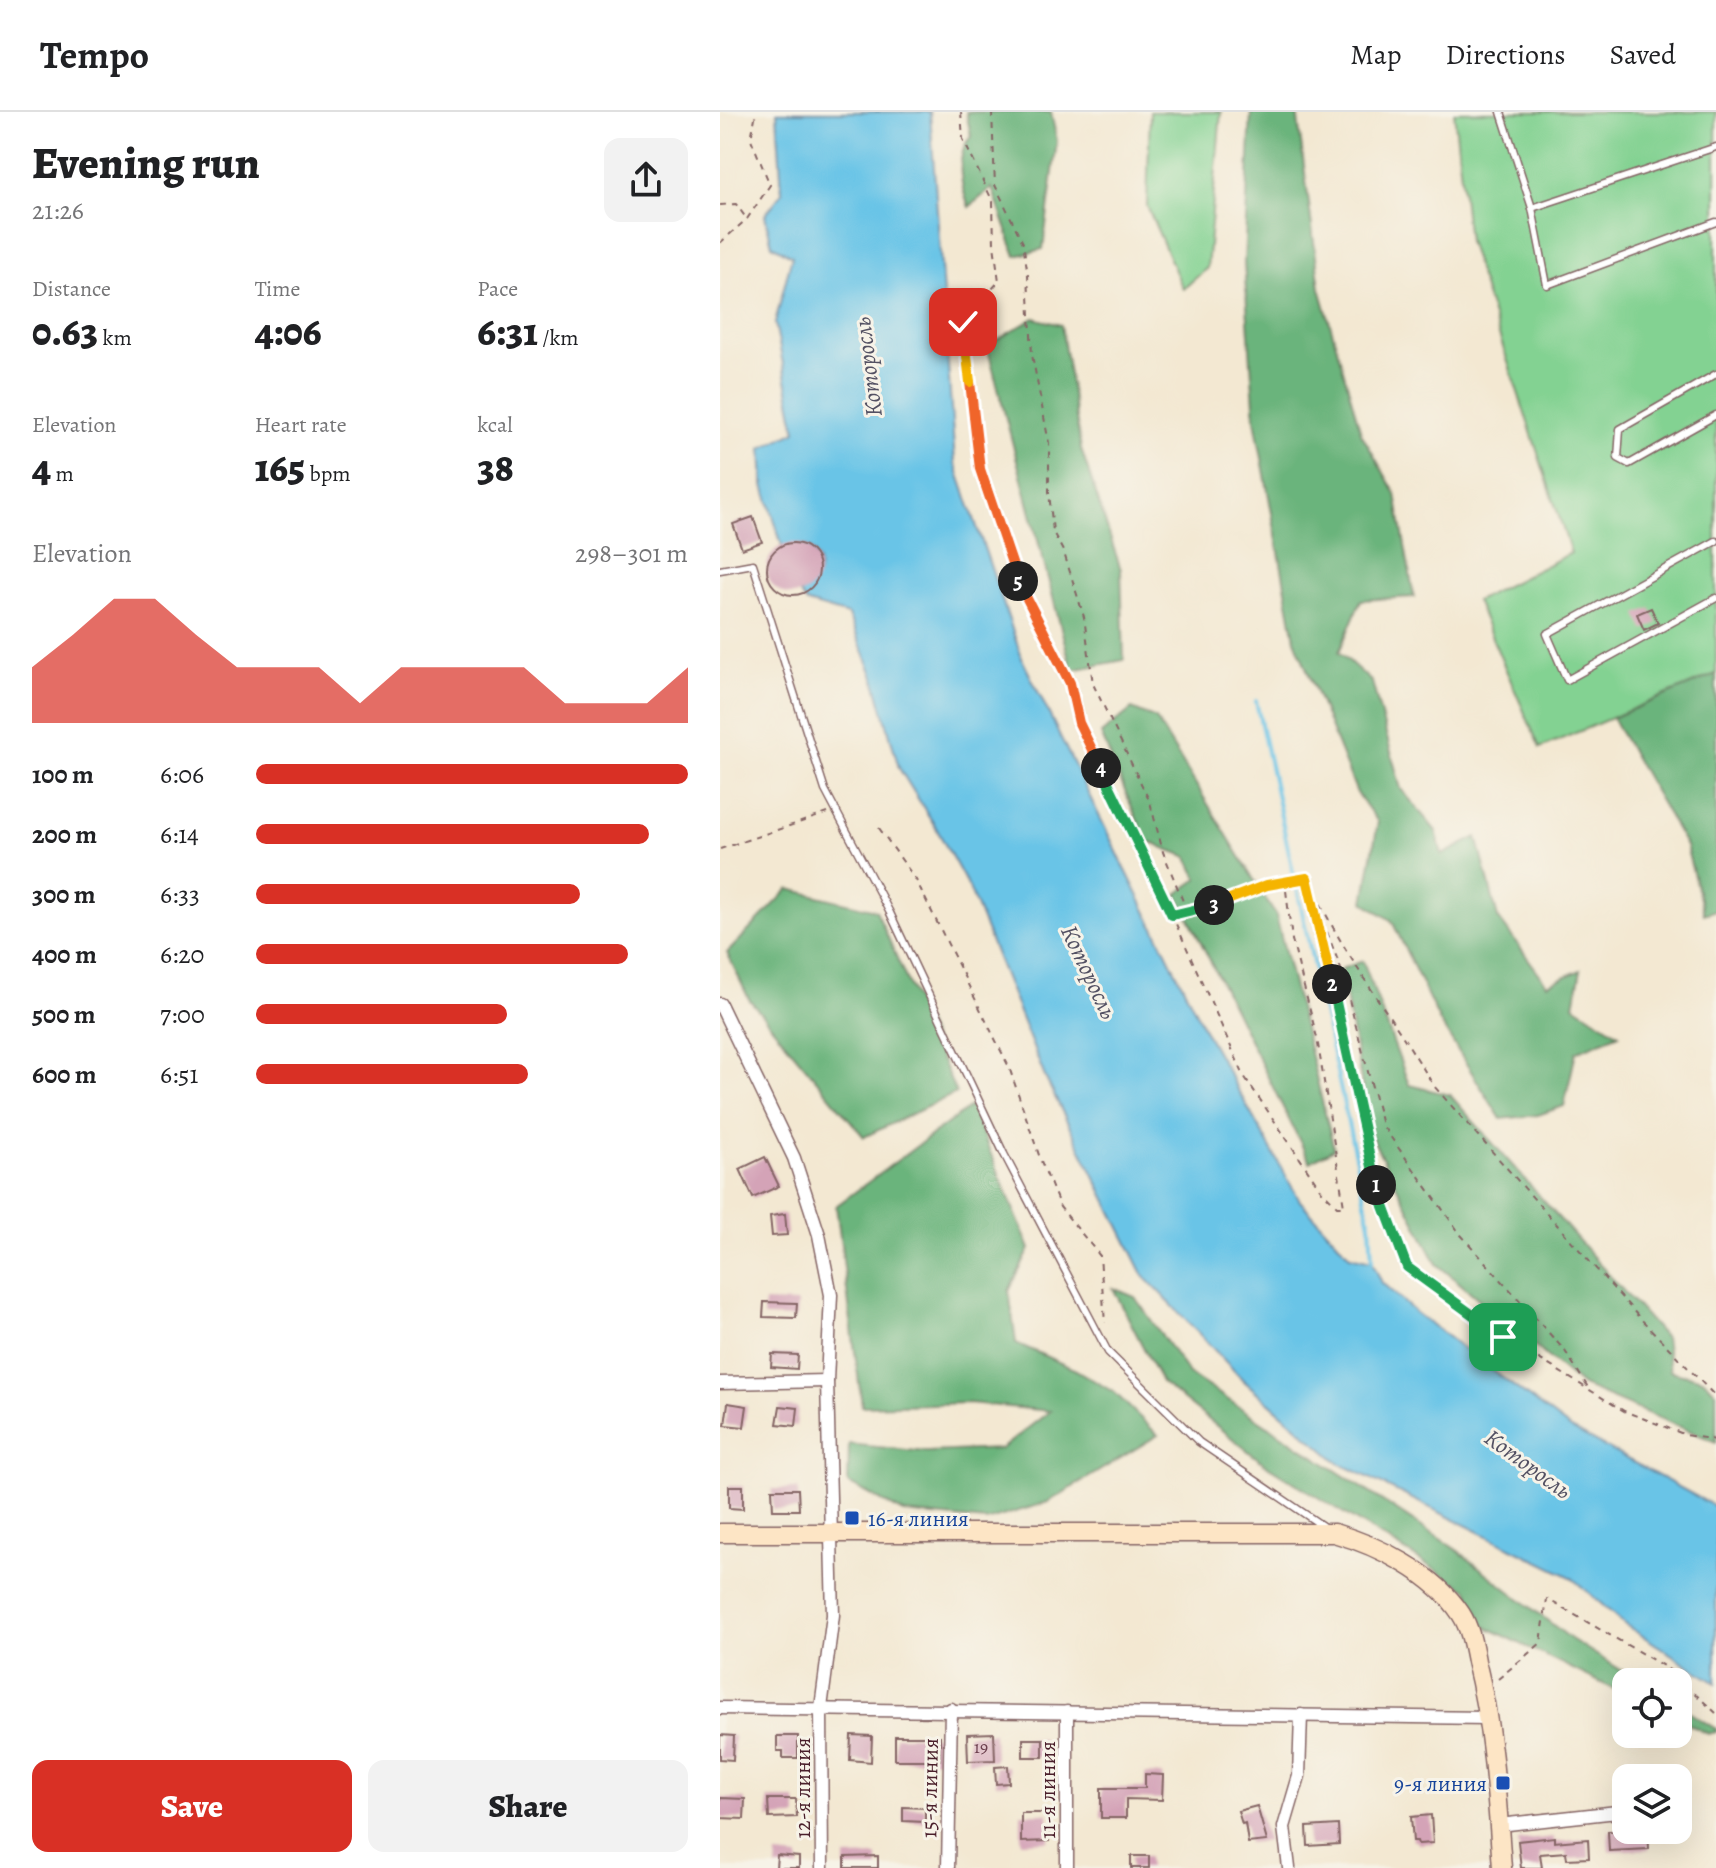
<!DOCTYPE html>
<meta charset="utf-8">
<style>
body{margin:0;font-family:Alegreya,serif;background:#f2f2f2;color:#202124;height:100vh;display:flex;flex-direction:column;font-size:30px;white-space:nowrap}
*{box-sizing:border-box;margin:0}
p{font-size:26px;color:#757577}
.icon{flex:none;width:44px;height:44px;fill:none;stroke:currentColor;stroke-width:2;stroke-linecap:round;stroke-linejoin:round}
.map{position:relative;flex:1;overflow:hidden}
.side{display:flex;flex-direction:column;background:#fff;width:720px}
.side>*{flex:none}
.fabs{position:absolute;left:892px;top:1556px;display:grid;gap:16px}
.fabs a{display:grid;place-items:center;width:80px;height:80px;border-radius:16px;background:#fff;box-shadow:0 8px 32px #0002;font-size:40px}
.pin{position:absolute;display:grid;place-items:center;width:68px;height:68px;color:#fff;margin:-34px;border-radius:16px;box-shadow:0 4px 12px #0006}
.km{position:absolute;width:40px;height:40px;margin:-20px;border-radius:50%;background:#222;color:#fff;font-size:22px;line-height:40px;text-align:center}
.round{display:grid;place-items:center;flex:none;width:84px;height:84px;border-radius:16px;background:#f2f2f2}
.overview{display:flex;align-items:center;justify-content:space-between;height:136px;padding:0 32px}
h1{font-size:44px;font-weight:800;line-height:60px}
.figures{display:grid;grid-template-columns:repeat(3,1fr);gap:12px;height:136px;padding:8px 32px}
.figures div{display:grid;align-content:center}
.figures b{font-size:40px;font-weight:800}
.figures small{font-size:22px;font-weight:400}
.figures p{font-size:22px}
.chart{height:224px;padding:16px 32px}
.chart p{display:flex;justify-content:space-between}
.chart svg{width:100%;height:144px;margin-top:8px;fill:#d93025;opacity:.7}
.cta{display:flex;gap:16px;margin-top:auto;padding:16px 32px}
.cta a{flex:1;height:92px;border-radius:16px;background:#d93025;color:#fff;font-size:32px;font-weight:800;line-height:92px;text-align:center}
.cta a+a{background:#f2f2f2;color:#202124}
ul{padding:0 32px;list-style:none;font-size:26px}
li{display:grid;grid-template-columns:128px 96px 1fr;align-items:center;height:60px}
li i{height:20px;border-radius:10px;background:#d93025}
header{display:flex;align-items:center;gap:48px;box-sizing:border-box;height:112px;padding:0 40px;background:#fff;border-bottom:2px solid #e0e0e0}
header strong{font-size:38px}
nav{display:flex;gap:44px;margin-inline-start:auto;font-size:28px}
main{display:flex;flex:1;min-height:0}
.map>svg:first-child{display:block}
.green{fill:#83d292;stroke:#66785e;stroke-width:2}
.forest{fill:#6ab47c;stroke:#5a6a54;stroke-width:2}
.water{fill:#69c4e7;stroke:#5a7289;stroke-width:2}
.lines{fill:none;stroke-linecap:round;stroke-linejoin:round}
.stream{stroke:#69c4e7;stroke-width:4}
.building{fill:#d4a3b7}
.lane-casing{stroke:#856565;stroke-width:9}
.street-casing{stroke:#856565;stroke-width:15}
.secondary-casing{stroke:#856565;stroke-width:21}
.path{stroke:#856565;stroke-width:2;stroke-dasharray:6 6;stroke-linecap:butt}
.lane{stroke:#fff;stroke-width:6}
.street{stroke:#fff;stroke-width:12}
.secondary{stroke:#fde5c5;stroke-width:18}
.split-1-casing{stroke:#fff;stroke-width:16}
.split-2-casing{stroke:#fff;stroke-width:16}
.split-3-casing{stroke:#fff;stroke-width:16}
.split-4-casing{stroke:#fff;stroke-width:16}
.split-5-casing{stroke:#fff;stroke-width:16}
.split-6-casing{stroke:#fff;stroke-width:16}
.split-7-casing{stroke:#fff;stroke-width:16}
.split-1{stroke:#22a559;stroke-width:10}
.split-2{stroke:#22a559;stroke-width:10}
.split-3{stroke:#f5b400;stroke-width:10}
.split-4{stroke:#22a559;stroke-width:10}
.split-5{stroke:#f0652b;stroke-width:10}
.split-6{stroke:#f0652b;stroke-width:10}
.split-7{stroke:#f5b400;stroke-width:10}
.transit-dot{fill:#1a4fb4;stroke:#f7f3e8;stroke-width:3}
.labels{text-anchor:middle;stroke-width:6;stroke-linejoin:round;paint-order:stroke}
.number-label{font-size:18px;fill:#6c404e}
.transit-label{font-size:22px;fill:#164399;stroke:#f7f3e8;text-anchor:start}
.street-label{font-size:22px;fill:#4a1f2b;stroke:#f7f3e8}
.water-label{font-size:24px;font-style:italic;fill:#535163;stroke:#f7f3e8}
</style>
<header>
<strong>Tempo</strong>
<nav><a>Map</a><a>Directions</a><a>Saved</a></nav>
</header>
<main>
<section class="side">
<div class="overview"><div><h1>Evening run</h1><p>21:26</p></div><a class="round"><svg class="icon" aria-label="share" viewBox="0 0 24 24"><path d="M12 15V3M7 8l5-5 5 5M5 13v7h14v-7"/></svg></a></div>
<div class="figures">
<div><p>Distance</p><b>0.63<small> km</small></b></div>
<div><p>Time</p><b>4:06</b></div>
<div><p>Pace</p><b>6:31<small> /km</small></b></div>
</div>
<div class="figures">
<div><p>Elevation</p><b>4<small> m</small></b></div>
<div><p>Heart rate</p><b>165<small> bpm</small></b></div>
<div><p>kcal</p><b>38</b></div>
</div>
<div class="chart"><p><span>Elevation</span>298–301 m</p>
<svg viewBox="0 0 160 44" preserveAspectRatio="none"><path d="M0 44V27L10 17L20 6L30 6L40 17L50 27L60 27L70 27L80 38L90 27L100 27L110 27L120 27L130 38L140 38L150 38L160 27V44z"/></svg>
</div>
<ul>
<li><b>100 m</b>6:06<i style="width:100%"></i></li>
<li><b>200 m</b>6:14<i style="width:91%"></i></li>
<li><b>300 m</b>6:33<i style="width:75%"></i></li>
<li><b>400 m</b>6:20<i style="width:86%"></i></li>
<li><b>500 m</b>7:00<i style="width:58%"></i></li>
<li><b>600 m</b>6:51<i style="width:63%"></i></li>
</ul>
<div class="cta"><a>Save</a><a>Share</a></div>
</section>
<div class="map">
<svg width="996" height="1756" viewBox="0 0 996 1756">
<rect width="100%" height="100%" fill="#f7f3e8"/>
<filter id="ink" filterUnits="userSpaceOnUse"><feTurbulence type="fractalNoise" baseFrequency=".0125" numOctaves="2"/><feDisplacementMap in="SourceGraphic" scale="16" xChannelSelector="R" yChannelSelector="G"/><feConvolveMatrix kernelMatrix="1 2 1 2 8 2 1 2 1" color-interpolation-filters="sRGB"/></filter>
<filter id="wash" filterUnits="userSpaceOnUse"><feTurbulence type="fractalNoise" baseFrequency=".006" numOctaves="4" result="noise"/><feDisplacementMap in="SourceGraphic" scale="32" xChannelSelector="R" yChannelSelector="G"/><feGaussianBlur stdDeviation="1.8" result="paint"/><feColorMatrix in="noise" values="0 0 0 0 0 0 0 0 0 0 0 0 0 0 0 0 0 1.4 0 .05"/><feComposite in="paint" operator="in"/></filter>
<g filter="url(#wash)">
<rect width="100%" height="100%" fill="#f3e8d2"/>
<g class="green">
<polygon points="430,0 501,0 487,156 463,177 427,94"/>
<polygon points="734,0 996,0 996,562 820,636 756,489 851,441 748,129"/>
</g>
<g class="forest">
<path d="M 246,0 L 331,0 L 337,29 L 323,137 L 296,144 L 272,76 L 249,95 C 240,73 235,43 251,24 Z"/>
<polygon points="531,0 577,0 600,176 641,321 676,382 694,485 641,488 619,540 652,570 681,677 716,719 722,743 757,725 778,806 827,872 861,858 854,893 899,922 856,940 844,994 818,1003 781,1007 720,910 672,809 644,790 658,710 637,681 575,528 535,308 524,151"/>
<polygon points="314,206 341,213 361,337 401,458 404,548 352,558 267,234"/>
<polygon points="996,562 996,798 984,802 966,734 892,606"/>
<polygon points="412,597 436,607 556,804 614,1037 590,1050 457,782 478,767 468,745 426,729 381,622"/>
<polygon points="69,777 156,798 236,981 144,1025 29,887 7,841"/>
<polygon points="643,849 689,973 730,983 945,1226 950,1259 983,1267 996,1280 996,1330 862,1274 717,1152 651,1024 621,857"/>
<polygon points="251,994 310,1137 289,1179 296,1231 356,1258 395,1281 438,1323 328,1390 266,1409 184,1401 128,1371 129,1332 207,1340 281,1337 330,1299 249,1291 142,1294 116,1094"/>
<polygon points="393,1176 415,1185 469,1262 737,1438 851,1527 920,1570 906,1570 906,1583 764,1514 748,1478 546,1353 441,1270"/>
<polygon points="958,1593 996,1617 996,1620 988,1622 958,1607"/>
</g>
<path class="water" d="M 57,0 L 210,0 L 235,351 L 303,549 L 486,921 L 580,1089 L 630,1144 L 652,1149 L 662,1171 L 696,1201 L 851,1317 L 996,1395 L 996,1571 L 904,1512 L 851,1465 L 619,1351 L 523,1268 L 424,1164 L 325,965 L 249,776 L 215,714 L 179,656 L 153,562 L 128,503 L 87,491 L 80,482 C 114,465 98,422 62,434 L 44,373 L 42,336 L 76,319 L 55,211 L 72,144 L 52,133 L 45,103 L 62,81 Z"/>
<g class="lines">
<g class="stream">
<polyline points="536,589 574,764"/>
<polyline points="576,772 650,1112 652,1149"/>
</g>
</g>
<g id="blocks">
<g class="building">
<polygon points="33,405 42,430 22,437 13,412"/>
<circle cx="73" cy="457" r="26"/>
<polygon points="931,496 938,511 924,518 917,502"/>
<polygon points="45,1045 59,1074 33,1086 20,1057"/>
<polygon points="65,1102 67,1123 52,1124 50,1104"/>
<polygon points="44,1190 77,1191 76,1206 43,1205"/>
<polygon points="52,1242 78,1243 77,1257 51,1255"/>
<polygon points="8,1291 27,1294 24,1315 5,1313"/>
<polygon points="60,1294 78,1296 76,1314 57,1312"/>
<polygon points="9,1374 23,1374 23,1397 9,1396"/>
<polygon points="52,1377 78,1377 79,1398 53,1398"/>
<polygon points="274,1621 275,1648 248,1649 247,1622"/>
<polygon points="0,1623 14,1624 13,1648 0,1647"/>
<polygon points="131,1623 152,1624 151,1650 130,1648"/>
<polygon points="57,1624 78,1624 78,1646 63,1646 63,1639 57,1639"/>
<rect x="175" y="1624" width="45" height="24"/>
<rect x="303" y="1627" width="20" height="18"/>
<polygon points="288,1654 289,1671 276,1672 275,1655"/>
<polygon points="425,1662 443,1663 442,1688 406,1687 406,1706 381,1706 381,1676 425,1676"/>
<polygon points="0,1686 25,1687 24,1707 0,1706"/>
<polygon points="48,1687 76,1687 77,1705 49,1706"/>
<polygon points="537,1694 547,1729 528,1731 525,1711 522,1712 518,1699"/>
<polygon points="183,1695 205,1696 205,1710 183,1709"/>
<polygon points="301,1701 328,1701 329,1729 301,1730"/>
<polygon points="711,1703 713,1731 698,1732 697,1729 693,1729 691,1705"/>
<polygon points="618,1713 619,1732 588,1734 587,1715"/>
<polygon points="928,1718 929,1737 889,1739 888,1719"/>
<polygon points="834,1725 834,1730 868,1727 869,1746 847,1747 846,1740 820,1742 822,1756 801,1756 798,1729"/>
<polygon points="57,1743 79,1745 79,1756 56,1756"/>
<polygon points="158,1744 158,1756 125,1756 125,1745"/>
<rect x="411" y="1744" width="18" height="12"/>
</g>
</g>
</g>
<g filter="url(#ink)">
<use href="#blocks" fill-opacity="0" stroke="#856565" stroke-width="2"/>
<g class="lines">
<g class="lane-casing">
<g id="lane">
<polyline points="781,0 812,96 996,35"/>
<polyline points="812,96 827,173 996,110"/>
<polyline points="996,262 900,317 898,346 909,352 996,303"/>
<polyline points="996,429 827,522 847,568 996,486"/>
<polyline points="0,458 33,452 105,678 170,801 284,1042 388,1240 479,1330 604,1415"/>
</g>
</g>
<g class="street-casing">
<g id="street">
<polyline points="0,892 74,1046 99,1123 111,1183 107,1269 113,1503 101,1596 102,1756"/>
<polyline points="0,1271 107,1269"/>
<polyline points="0,1596 768,1606"/>
<polyline points="779,1713 906,1699"/>
<polyline points="228,1756 231,1597"/>
<polyline points="347,1756 347,1600"/>
<polyline points="569,1756 564,1715 579,1664 581,1603"/>
</g>
</g>
<g class="secondary-casing">
<path id="secondary" d="M 0,1421 L 614,1421 C 659,1434 714,1461 741,1502 C 750,1516 753,1533 756,1549 C 773,1616 777,1687 782,1756"/>
</g>
<g class="path">
<polyline points="241,0 243,27 273,90 274,133 279,169 243,210 260,357 297,466 350,571 359,611 452,803 524,964 602,1079 617,1094 624,1094 597,926 572,828 565,770 587,766 622,914 653,1064 687,1155 783,1225 904,1299 966,1323 996,1328"/>
<polyline points="272,0 275,73 303,131 308,163 312,243 329,331 329,380 333,420 344,441 364,505 373,572 430,690 443,740 467,799"/>
<polyline points="0,93 16,92 26,106"/>
<polyline points="0,131 27,107 50,73 31,27 36,0"/>
<polyline points="159,716 196,768 289,955 321,1049 340,1095 380,1144 385,1211"/>
<polyline points="0,737 108,701"/>
<path d="M 589,771 C 601,792 612,815 625,836 C 653,883 686,926 713,973 L 918,1204 L 996,1285"/>
<polyline points="590,775 621,857 662,1013 741,1123 845,1239 869,1277"/>
<polyline points="453,803 494,793 547,773 565,770"/>
<polyline points="778,1567 821,1531 827,1487 947,1556 996,1601"/>
</g>
<use href="#lane" class="lane"/>
<use href="#street" class="street"/>
<use href="#secondary" class="secondary"/>
</g>
</g>
<g class="lines" filter="url(#ink)">
<g class="split-1-casing">
<polyline id="split-1" points="656,1073 687,1155 783,1225"/>
</g>
<g class="split-2-casing">
<polyline id="split-2" points="612,872 656,1073"/>
</g>
<g class="split-3-casing">
<polyline id="split-3" points="494,793 547,773 587,766 612,872"/>
</g>
<g class="split-4-casing">
<polyline id="split-4" points="381,656 452,803 494,793"/>
</g>
<g class="split-5-casing">
<polyline id="split-5" points="298,469 350,571 359,611 381,656"/>
</g>
<g class="split-6-casing">
<polyline id="split-6" points="250,270 260,357 298,469"/>
</g>
<g class="split-7-casing">
<polyline id="split-7" points="243,210 250,270"/>
</g>
<use href="#split-1" class="split-1"/>
<use href="#split-2" class="split-2"/>
<use href="#split-3" class="split-3"/>
<use href="#split-4" class="split-4"/>
<use href="#split-5" class="split-5"/>
<use href="#split-6" class="split-6"/>
<use href="#split-7" class="split-7"/>
</g>
<g class="transit-dot">
<rect x="124" y="1398" width="16" height="16" rx="4"/>
<rect x="775" y="1663" width="16" height="16" rx="4"/>
</g>
<g class="labels">
<g class="number-label">
<text x="261" y="1641">19</text>
</g>
<g class="transit-label">
<text x="148" y="1414">16-я линия</text>
<text x="767" y="1679" text-anchor="end">9-я линия</text>
</g>
<g class="street-label">
<text transform="translate(82 1676) rotate(-90)" y="8">12-я линия</text>
<text transform="translate(209 1676) rotate(-89)" y="8">15-я линия</text>
<text transform="translate(327 1678) rotate(-90)" y="8">11-я линия</text>
</g>
<g class="water-label">
<text transform="translate(148 255) rotate(-97)" y="8">Которосль</text>
<text transform="translate(369 860) rotate(65)" y="8">Которосль</text>
<text transform="translate(808 1352) rotate(36)" y="8">Которосль</text>
</g>
</g>
</svg>
<div class="fabs">
<a><svg class="icon" aria-label="locate" viewBox="0 0 24 24"><circle cx="12" cy="12" r="6"/><path d="M12 2v4M12 18v4M2 12h4M18 12h4"/></svg></a>
<a><svg class="icon" aria-label="layers" viewBox="0 0 24 24"><path d="M12 4l9 5-9 5-9-5zM3 14l9 5 9-5"/></svg></a>
</div>
<div class="pin" style="left:783px;top:1225px;background:#1e9e55"><svg class="icon" aria-label="arrive" viewBox="0 0 24 24"><path d="M6 21V4h12l-3 4 3 4H6"/></svg></div>
<div class="pin" style="left:243px;top:210px;background:#d93025"><svg class="icon" aria-label="check" viewBox="0 0 24 24"><path d="M5 12l5 5 9-10"/></svg></div>
<b class="km" style="left:656px;top:1073px">1</b>
<b class="km" style="left:612px;top:872px">2</b>
<b class="km" style="left:494px;top:793px">3</b>
<b class="km" style="left:381px;top:656px">4</b>
<b class="km" style="left:298px;top:469px">5</b>
</div>
</main>
